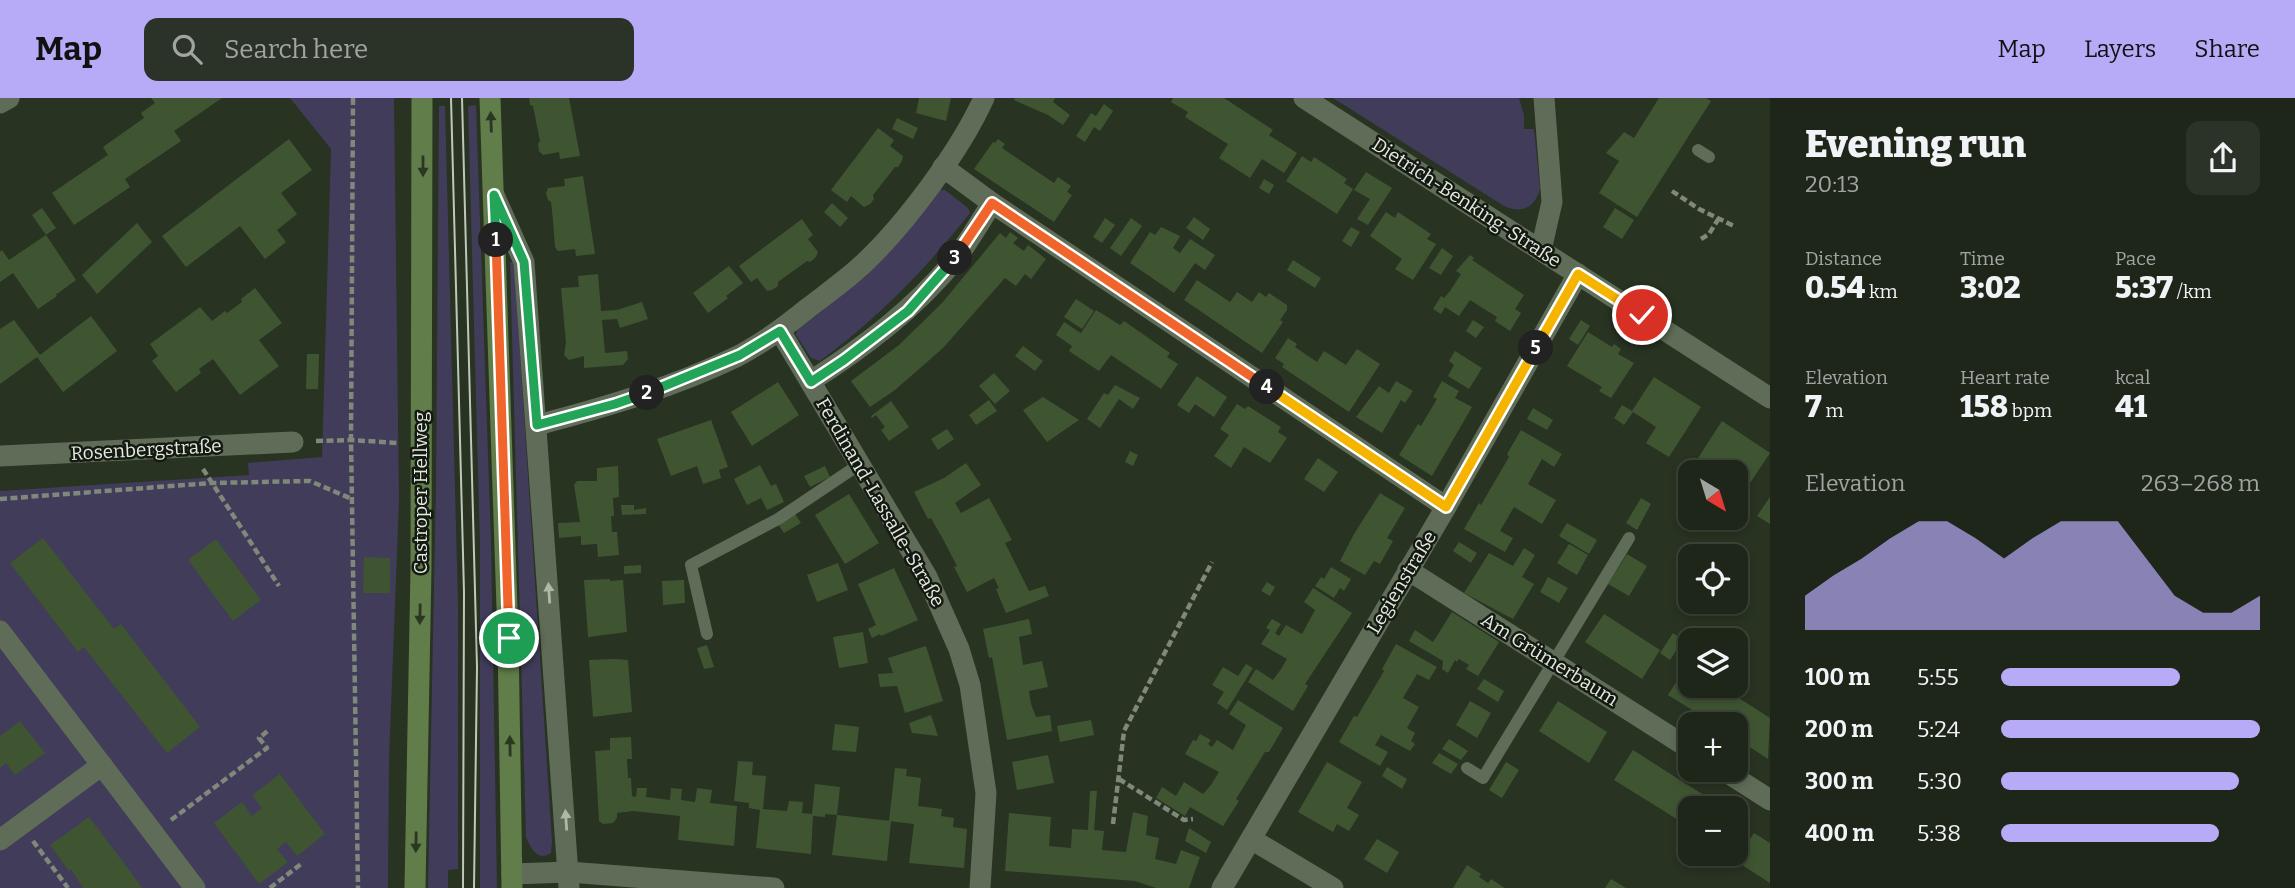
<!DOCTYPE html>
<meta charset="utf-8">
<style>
body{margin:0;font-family:Bitter,serif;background:#2b3227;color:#f1f3f6;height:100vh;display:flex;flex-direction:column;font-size:26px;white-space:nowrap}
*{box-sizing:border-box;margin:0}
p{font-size:23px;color:#a1a5a2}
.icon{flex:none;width:38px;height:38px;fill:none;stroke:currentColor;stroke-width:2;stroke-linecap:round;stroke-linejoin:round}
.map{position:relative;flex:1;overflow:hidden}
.side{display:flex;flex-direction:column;background:#1e261a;width:525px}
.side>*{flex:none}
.needle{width:46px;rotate:142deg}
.controls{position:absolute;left:1678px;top:362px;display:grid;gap:14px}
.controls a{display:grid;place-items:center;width:70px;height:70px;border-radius:14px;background:#1e261a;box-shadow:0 4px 10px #0003,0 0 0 2px #3c4339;font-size:35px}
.pin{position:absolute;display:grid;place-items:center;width:60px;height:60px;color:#fff;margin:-30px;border:4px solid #fff;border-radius:50%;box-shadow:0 2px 7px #0007}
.km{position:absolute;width:35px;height:35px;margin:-18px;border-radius:50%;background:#222;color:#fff;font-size:19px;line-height:35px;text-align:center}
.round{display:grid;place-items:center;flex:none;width:74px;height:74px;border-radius:14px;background:#2b3227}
.overview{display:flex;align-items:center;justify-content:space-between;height:119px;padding:0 35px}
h1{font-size:38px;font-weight:800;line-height:52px}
.stats{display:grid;grid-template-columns:repeat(3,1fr);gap:10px;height:119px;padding:7px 35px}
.stats div{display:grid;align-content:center}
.stats b{font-size:30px;font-weight:800}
.stats small{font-size:19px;font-weight:400}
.stats p{font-size:19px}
.chart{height:196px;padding:14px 35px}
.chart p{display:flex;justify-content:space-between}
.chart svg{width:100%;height:126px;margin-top:7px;fill:#b7abf7;opacity:.7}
ul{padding:0 35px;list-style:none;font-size:23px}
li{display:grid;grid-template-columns:112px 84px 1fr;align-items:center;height:52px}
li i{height:18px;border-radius:9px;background:#b7abf7}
header{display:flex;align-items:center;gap:42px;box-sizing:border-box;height:98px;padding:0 35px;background:#b7abf7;color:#111}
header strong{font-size:33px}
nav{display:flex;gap:38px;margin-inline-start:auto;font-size:24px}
.search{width:490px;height:63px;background:#2b3227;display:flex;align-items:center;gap:18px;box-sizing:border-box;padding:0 24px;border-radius:14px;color:#a1a5a2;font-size:26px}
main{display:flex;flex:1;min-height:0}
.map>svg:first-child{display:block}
.green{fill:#413c5a}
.building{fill:#3f5532}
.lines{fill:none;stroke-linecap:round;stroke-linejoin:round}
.path{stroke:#7f887a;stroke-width:4.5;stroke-dasharray:7 3.5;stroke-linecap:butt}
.service{stroke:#5f6c58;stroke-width:12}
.minor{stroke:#5f6c58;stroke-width:21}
.tertiary{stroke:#5f6c58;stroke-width:21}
.secondary{stroke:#607d4a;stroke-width:21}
.tram{stroke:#bfc7bb;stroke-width:2}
.oneway{fill:#2b3722}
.oneway2{fill:#aeb8a9}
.split-1-casing{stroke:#fff;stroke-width:14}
.split-2-casing{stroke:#fff;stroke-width:14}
.split-3-casing{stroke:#fff;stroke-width:14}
.split-4-casing{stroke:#fff;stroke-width:14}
.split-5-casing{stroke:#fff;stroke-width:14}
.split-6-casing{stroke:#fff;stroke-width:14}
.split-1{stroke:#f0652b;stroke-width:9}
.split-2{stroke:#22a559;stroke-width:9}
.split-3{stroke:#22a559;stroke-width:9}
.split-4{stroke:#f0652b;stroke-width:9}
.split-5{stroke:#f5b400;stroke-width:9}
.split-6{stroke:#f5b400;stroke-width:9}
.labels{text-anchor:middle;stroke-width:5;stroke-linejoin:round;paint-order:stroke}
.street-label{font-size:19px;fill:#e3eadf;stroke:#141911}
</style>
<header>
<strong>Map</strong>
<div class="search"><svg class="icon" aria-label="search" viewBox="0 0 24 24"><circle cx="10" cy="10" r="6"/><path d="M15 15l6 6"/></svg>Search here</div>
<nav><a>Map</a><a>Layers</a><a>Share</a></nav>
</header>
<main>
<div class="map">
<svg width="1770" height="790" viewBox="0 0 1770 790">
<rect width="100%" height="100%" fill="#283322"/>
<g class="green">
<polygon points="290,0 394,0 399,404 389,661 388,790 0,790 0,393 249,377 248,365 322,359 331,51"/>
<path d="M 1333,0 L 1519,0 L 1524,17 L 1524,31 L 1534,31 L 1540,91 C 1535,110 1521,116 1504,108 Z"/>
<polygon points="476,7 491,443 497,790 480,790 480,446 468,8"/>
<polygon points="439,8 445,8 458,505 458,771 448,772 448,790 428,790 436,387"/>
<path d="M 940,92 L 945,92 L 968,110 L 970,115 C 926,171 877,221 820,263 L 811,260 L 796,237 L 797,232 L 866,178 Z"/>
<path d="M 510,164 L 514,164 L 552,743 L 551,755 C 538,764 531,751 526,739 Z"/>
</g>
<g class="building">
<polygon points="151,0 222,0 174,33 181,43 125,81 130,89 74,127 52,95 108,57 103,49 144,20 141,15 155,5"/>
<polygon points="529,0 569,0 580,58 560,61 559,54 543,57 539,53 538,46 540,43 533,8 530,7"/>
<polygon points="919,0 951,0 946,23 916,15"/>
<polygon points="1015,0 1055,0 1053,4 1070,17 1063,27 1048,17 1014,2"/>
<polygon points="1173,0 1224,0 1273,32 1269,37 1297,55 1284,75 1262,61 1250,80 1219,60 1228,46 1185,19 1188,14 1171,4"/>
<polygon points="1659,0 1706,0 1711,3 1637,119 1599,95 1619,63 1606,55 1624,34 1634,40"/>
<polygon points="1104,6 1113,13 1100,33 1094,29 1085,44 1076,38 1091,15 1096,18"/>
<polygon points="897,20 918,30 913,41 892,31"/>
<polygon points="878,30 894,42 890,48 903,58 902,63 898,69 895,69 873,97 874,101 870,106 864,109 851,98 847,104 831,92"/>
<polygon points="289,41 312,72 281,95 297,116 277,132 286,144 265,161 240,128 186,169 162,138"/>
<polygon points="998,41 1005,46 1002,50 1054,85 1058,79 1071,88 1067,94 1072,97 1054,124 974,71 993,44 995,45"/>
<polygon points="1302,58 1311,64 1314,59 1347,81 1344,85 1353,91 1337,116 1286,83"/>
<polygon points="1366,74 1392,90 1368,127 1357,121 1370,101 1354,92"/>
<polygon points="583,78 595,156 576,158 575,151 558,153 555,149 553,122 551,104 548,102 546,95 548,90 565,88 564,81"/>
<polygon points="1264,81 1274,87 1269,96 1259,90"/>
<polygon points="832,105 848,120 840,129 824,114"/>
<polygon points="42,110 56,130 46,137 32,117"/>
<polygon points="1615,110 1634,122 1622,141 1603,129"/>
<polygon points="1386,114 1395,120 1398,114 1431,136 1427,141 1436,146 1413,182 1395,171 1402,161 1370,138"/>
<polygon points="1194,119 1210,131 1203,142 1186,130"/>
<polygon points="1105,120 1115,127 1102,145 1093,139"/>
<polygon points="1131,120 1142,128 1121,158 1110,150"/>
<polygon points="802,121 813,137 808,141 818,154 816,159 810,164 807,163 778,184 778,188 772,192 767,193 757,180 751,184 739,168"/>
<polygon points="137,125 152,144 97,196 82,177"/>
<polygon points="1161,129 1180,138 1173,150 1180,155 1190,141 1215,157 1205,172 1195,165 1174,195 1130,165 1150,134 1155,137"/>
<polygon points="1351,129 1360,134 1351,149 1342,143"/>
<polygon points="1010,134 1018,140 1013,145 1024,153 1028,147 1046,161 1031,181 1025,176 1016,188 1005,180 943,250 895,292 870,309 851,283 899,247 942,205 1000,135 1006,140"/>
<polygon points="46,137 76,182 57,196 55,195 57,198 38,211 13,175 0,184 0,154 2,152 9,162"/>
<polygon points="1442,150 1453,158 1441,177 1429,170"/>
<polygon points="1470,157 1474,160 1472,162 1524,197 1515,211 1521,215 1510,233 1495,223 1497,219 1470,202 1459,218 1445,209 1441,216 1433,211 1441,198 1444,200 1450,193 1461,176 1456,173"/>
<polygon points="1293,162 1321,180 1315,190 1287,172"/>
<polygon points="729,168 743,185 726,198 728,200 708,215 693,195"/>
<polygon points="598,176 601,213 617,212 642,204 648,221 620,230 617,221 602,222 605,255 627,253 628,261 623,267 584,270 584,258 569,262 564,257 566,245 561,190 579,189 578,178"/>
<polygon points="1197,182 1230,204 1237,194 1252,204 1259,194 1266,199 1269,195 1287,207 1287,212 1280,222 1283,224 1262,255 1184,202"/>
<polygon points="255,190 282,225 259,242 279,268 240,297 213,261 199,271 201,275 176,294 152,263 158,258 150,246 200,209 212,223 225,213 227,215 242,204 241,201"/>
<polygon points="1076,201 1094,213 1082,231 1064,219"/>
<polygon points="1096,212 1120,227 1124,223 1170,255 1167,259 1178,266 1161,291 1111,257 1099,273 1069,253 1072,248 1056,237 1064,224 1081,235"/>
<polygon points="91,218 117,253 63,294 37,259 0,286 0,231 14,222 40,257"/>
<polygon points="1473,222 1484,229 1476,240 1466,233"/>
<polygon points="1581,222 1590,228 1578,247 1569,241"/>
<polygon points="1588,234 1612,249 1614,246 1621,251 1618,256 1634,265 1611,300 1599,293 1602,289 1567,268"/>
<polygon points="1288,240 1297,246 1295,249 1317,264 1324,253 1346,267 1357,251 1380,266 1349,314 1282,269 1284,266 1275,260"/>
<polygon points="1023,248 1043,263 1035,273 1015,258"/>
<polygon points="1455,253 1482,270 1469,291 1448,278 1454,267 1449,263"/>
<polygon points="307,256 319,256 318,291 306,291"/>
<polygon points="994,275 1010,293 995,306 979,288"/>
<polygon points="1197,278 1227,299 1214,319 1195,306 1189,315 1177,307"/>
<polygon points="1654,279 1701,309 1669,359 1646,345 1656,329 1633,314 1624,327 1614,320 1622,307 1632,313"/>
<polygon points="1396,283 1413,293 1405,305 1401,302 1382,335 1356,319 1379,288 1389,295"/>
<polygon points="1442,283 1459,293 1455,300 1472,309 1432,378 1399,357 1418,326 1421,328 1437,301 1433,299"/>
<polygon points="778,284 799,317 752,348 731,314"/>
<polygon points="1115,287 1140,300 1133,311 1119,301 1100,330 1087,321 1104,295 1108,297"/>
<polygon points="1043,299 1079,322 1047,344 1023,312"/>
<polygon points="989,302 997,313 976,327 969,317"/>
<polygon points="891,303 909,329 889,343 881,332 885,329 876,317 872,320 871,318"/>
<polygon points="1237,306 1245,311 1248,308 1281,329 1278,334 1287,340 1270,365 1244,349 1231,370 1214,358 1229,337 1220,331"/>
<polygon points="1533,310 1553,322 1547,332 1527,321"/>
<polygon points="711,322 728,369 719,372 721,380 703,386 697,368 671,378 657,341"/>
<polygon points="1722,323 1770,355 1736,406 1736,374 1689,374"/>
<polygon points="947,331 954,341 938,352 931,341"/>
<polygon points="1521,332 1562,356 1554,369 1542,361 1528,386 1556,402 1542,426 1514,409 1500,433 1513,440 1505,454 1464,431 1479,405 1481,407 1509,359 1507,356"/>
<polygon points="1130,353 1138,357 1133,368 1125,364"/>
<polygon points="1318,360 1338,374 1324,394 1304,381"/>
<polygon points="966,365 981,387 955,405 961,415 989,400 1012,442 1005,445 1029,493 1045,488 1049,498 1006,515 996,491 999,490 994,480 967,494 954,469 957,468 944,443 931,420 928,421 914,394 944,380"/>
<polygon points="760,367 771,388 776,386 784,404 767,412 761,400 747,407 734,381"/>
<polygon points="618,368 619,399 613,400 614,418 611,418 612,434 617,434 619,457 598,459 597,446 581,447 581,438 559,440 558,425 580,424 574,387 577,383 597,383 597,370"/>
<polygon points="825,368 830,379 810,389 804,378"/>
<polygon points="1380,395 1405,410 1387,440 1393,443 1380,466 1374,463 1365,477 1340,463 1354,436"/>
<polygon points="849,396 879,445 845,466 815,417"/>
<polygon points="1770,399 1770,426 1757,418"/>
<polygon points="1641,400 1651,406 1637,432 1626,425"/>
<polygon points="621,407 634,407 634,412 646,410 646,416 622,417"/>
<polygon points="795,416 801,425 784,435 778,426"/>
<polygon points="1567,425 1597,442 1589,456 1559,438"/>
<polygon points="43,440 114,531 121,526 200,629 167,655 84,549 78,554 10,465"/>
<polygon points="216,441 261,502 233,523 188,462"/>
<polygon points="1459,444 1477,455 1471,465 1453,453"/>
<polygon points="1569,446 1588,457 1577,477 1557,465"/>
<polygon points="1524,450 1535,457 1522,479 1534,486 1513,521 1464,495 1489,455 1513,468"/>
<polygon points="1627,456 1647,468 1629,498 1608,486"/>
<polygon points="364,459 390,460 390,495 363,495"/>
<polygon points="838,465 848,492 817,504 807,477"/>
<polygon points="641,467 641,475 624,476 624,468"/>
<polygon points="1331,469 1351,481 1344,493 1340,490 1334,500 1315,488 1321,479 1324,481"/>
<polygon points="894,470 918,522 881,538 880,536 872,540 868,531 876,527 858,486"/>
<polygon points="1548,479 1568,490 1559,505 1540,494"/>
<polygon points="610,481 610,483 623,482 627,534 588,539 584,482"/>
<polygon points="684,482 685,505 663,507 662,483"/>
<polygon points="1267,484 1275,489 1270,498 1261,493"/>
<polygon points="1313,490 1352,515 1305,586 1308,588 1293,613 1248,584 1256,571 1273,582 1281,571 1287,561 1261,546 1270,532 1266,530 1272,521 1281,526 1275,535 1279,538 1286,527 1302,536 1315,512 1304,504"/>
<polygon points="1452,514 1499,544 1478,578 1466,571 1469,567 1459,561 1457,564 1455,562 1448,575 1442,571 1443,563 1409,543 1415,532 1433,544"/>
<polygon points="1604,516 1660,552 1642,581 1585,544"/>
<polygon points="1029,521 1032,536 1019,539 1023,567 1042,563 1048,589 1029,593 1031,606 1036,619 1050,617 1052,633 1007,642 992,559 989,560 983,531"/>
<polygon points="863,534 868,565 839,570 833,539"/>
<polygon points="1673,535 1683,542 1670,562 1660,555"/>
<polygon points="1396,546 1437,569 1429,582 1417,576 1403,600 1419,609 1407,630 1415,635 1411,643 1415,646 1410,653 1381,637 1375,647 1388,654 1380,668 1339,644 1354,618 1357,619 1384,573 1382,571"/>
<polygon points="707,547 714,569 704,571 697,550"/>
<polygon points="926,548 943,603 905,615 897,588 880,589 878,576 893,575 888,560"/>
<polygon points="615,561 628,562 632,614 593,619 589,562"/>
<polygon points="1246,566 1253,570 1227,612 1217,605 1224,594 1212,587 1223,569 1238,578"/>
<polygon points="1687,567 1690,569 1690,588 1720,588 1770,620 1768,661 1736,640 1736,626 1715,626 1668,597"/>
<polygon points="1484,581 1504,593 1498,604 1477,591"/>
<polygon points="1238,602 1283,630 1269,654 1265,654 1236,701 1239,703 1223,728 1190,709 1185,718 1156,700 1162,689 1176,698 1184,684 1203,696 1211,687 1219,674 1185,656 1193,642 1196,643 1200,636 1211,642 1208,646 1212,649 1217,642 1233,652 1246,627 1229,616"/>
<polygon points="1470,603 1491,615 1477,640 1456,627"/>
<polygon points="1558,603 1607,634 1589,665 1539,633"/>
<polygon points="931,617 938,638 912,635 909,625"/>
<polygon points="1091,622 1094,637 1060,644 1057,628"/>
<polygon points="20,623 45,655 15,677 6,665 0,670 0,638"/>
<polygon points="835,626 859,629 856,654 832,652"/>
<polygon points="631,639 632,661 627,661 628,680 631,680 632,698 636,699 637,690 647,690 646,699 670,702 671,690 682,691 681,702 695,704 697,690 712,692 710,705 737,708 734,748 678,742 680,718 633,713 617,715 617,720 613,725 603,726 599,723 595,653 610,652 610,640"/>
<polygon points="1449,641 1468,653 1461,662 1442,651"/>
<polygon points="1633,652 1683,684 1725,710 1690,710 1690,730 1664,713 1614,682"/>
<polygon points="1439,655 1458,666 1451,676 1432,665"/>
<polygon points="1048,657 1054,685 1017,692 1012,664"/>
<polygon points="738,663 753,664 752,677 766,678 763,711 787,713 789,703 803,704 802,715 812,716 815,686 840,689 837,717 825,716 825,719 813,718 811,756 756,750 760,712 749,710 749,705 734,703"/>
<polygon points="1327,664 1362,684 1347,710 1359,717 1349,733 1337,726 1333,734 1298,714"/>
<polygon points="1506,664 1519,672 1502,700 1489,692"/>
<polygon points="1387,669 1407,681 1402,691 1382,678"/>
<polygon points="895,670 907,671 906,678 921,680 918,708 942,711 941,718 954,720 953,729 967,731 964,770 909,765 914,726 889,723"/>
<polygon points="280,676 325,736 297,758 286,744 277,751 288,764 259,786 214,725 242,704 252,718 262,710 252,697"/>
<polygon points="1090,693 1097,693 1094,732 1104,733 1102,752 1126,754 1133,714 1148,718 1146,737 1159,740 1155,761 1176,766 1181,752 1200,759 1189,790 1156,790 1135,783 1005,773 1009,715 1051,719 1049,748 1071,750 1072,731 1088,732"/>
<polygon points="837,717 891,723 887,763 832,757"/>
<polygon points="89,719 130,773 142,790 83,790 71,771 69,773 50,747"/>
<polygon points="1189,730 1211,744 1206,755 1185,743"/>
<polygon points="1754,735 1770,745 1770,785 1736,763"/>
<polygon points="1377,741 1399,754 1387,775 1364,761"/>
<polygon points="1467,767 1481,776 1479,779 1488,785 1491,781 1505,790 1453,790"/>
<polygon points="1611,781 1626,790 1605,790"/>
</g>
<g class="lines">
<g class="path">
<polyline points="353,0 351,342 358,790"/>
<polyline points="1672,93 1699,111 1736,129"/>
<polyline points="1701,141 1709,136 1719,120"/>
<polyline points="316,343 351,342 398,345"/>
<polyline points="203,371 279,488"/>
<polyline points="0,401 211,385 310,383 352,401"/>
<polyline points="1119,681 1184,722 1193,721"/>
<polyline points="171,722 267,650 259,640 270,631"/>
<polyline points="1113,726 1124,633 1212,464"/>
<polyline points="33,743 68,790"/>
<polyline points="270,790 301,766"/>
</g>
<g class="service">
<polyline points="1698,52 1709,59"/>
<polyline points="707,536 691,467 778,421 860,366"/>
<polyline points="1467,670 1483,680 1629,440"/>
</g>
<g class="minor">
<polyline points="1304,0 1770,300"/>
<polyline points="943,69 992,105 1446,409"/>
<polyline points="494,97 524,164 569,790"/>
<polyline points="1541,152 1552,104 1544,0"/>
<polyline points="780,233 927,479 959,551 970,587 986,695 980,790"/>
<path d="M 811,283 C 864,249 913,212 954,163 C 968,145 980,124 992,105"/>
<path d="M 537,327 C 606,309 674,289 738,258 C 763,245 786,228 808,210 C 826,196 846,182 862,167 C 905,127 960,53 984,0"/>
<polyline points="0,358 293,344"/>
<polyline points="1408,472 1690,651"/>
<polyline points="0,533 195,790"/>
<polyline points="1723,672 1770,702"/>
<polyline points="1251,741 1333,790"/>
<polyline points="0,742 102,667"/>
<polyline points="512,776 569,774 774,790"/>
<polyline points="1222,790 1446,409 1578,176"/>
</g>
<polyline class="tertiary" points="0,5 9,0"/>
<g class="secondary">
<polyline points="490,0 508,540 512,790"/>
<polyline points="415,790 421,470 422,0"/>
</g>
<g class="tram">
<polyline points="451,0 464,494 463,790"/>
<polyline points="462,0 477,569 474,790"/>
</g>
</g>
<defs><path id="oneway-solid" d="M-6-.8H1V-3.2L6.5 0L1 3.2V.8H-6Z" transform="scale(1.75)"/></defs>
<g class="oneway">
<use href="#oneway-solid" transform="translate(491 24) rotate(-92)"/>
<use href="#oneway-solid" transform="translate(423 68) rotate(90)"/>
<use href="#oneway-solid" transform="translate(420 516) rotate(91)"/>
<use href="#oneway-solid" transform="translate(510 648) rotate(-91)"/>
<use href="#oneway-solid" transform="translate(416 744) rotate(91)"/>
</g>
<g class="oneway2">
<use href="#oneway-solid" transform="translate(549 495) rotate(-94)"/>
<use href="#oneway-solid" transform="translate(566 722) rotate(-94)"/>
</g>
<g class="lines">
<g class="split-1-casing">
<polyline id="split-1" points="496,142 509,540"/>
</g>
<g class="split-2-casing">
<polyline id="split-2" points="496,142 494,97 524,164 537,327 615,306 647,295"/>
</g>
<g class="split-3-casing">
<polyline id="split-3" points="647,295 740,257 780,233 811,284 844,262 908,213 955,160"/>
</g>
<g class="split-4-casing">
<polyline id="split-4" points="955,160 992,105 1267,289"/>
</g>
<g class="split-5-casing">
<polyline id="split-5" points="1267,289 1446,409 1536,250"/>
</g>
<g class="split-6-casing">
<polyline id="split-6" points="1536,250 1578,176 1642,217"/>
</g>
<use href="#split-1" class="split-1"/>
<use href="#split-2" class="split-2"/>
<use href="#split-3" class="split-3"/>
<use href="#split-4" class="split-4"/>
<use href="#split-5" class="split-5"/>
<use href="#split-6" class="split-6"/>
</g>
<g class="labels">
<g class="street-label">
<text transform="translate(1467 104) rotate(33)" y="7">Dietrich-Benking-Straße</text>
<text transform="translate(146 351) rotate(-3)" y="7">Rosenbergstraße</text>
<text transform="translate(420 395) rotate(-90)" y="7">Castroper Hellweg</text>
<text transform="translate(881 404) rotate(60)" y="7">Ferdinand-Lassalle-Straße</text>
<text transform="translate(1401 484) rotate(-59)" y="7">Legienstraße</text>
<text transform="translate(1550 561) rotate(32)" y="7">Am Grümerbaum</text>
</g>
</g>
</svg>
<div class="controls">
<a><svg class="needle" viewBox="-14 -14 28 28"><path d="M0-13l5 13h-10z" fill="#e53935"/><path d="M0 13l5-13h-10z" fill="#a1a5a2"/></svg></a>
<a><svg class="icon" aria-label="locate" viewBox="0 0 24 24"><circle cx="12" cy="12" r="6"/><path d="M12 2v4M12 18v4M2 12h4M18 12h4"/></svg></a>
<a><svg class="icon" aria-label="layers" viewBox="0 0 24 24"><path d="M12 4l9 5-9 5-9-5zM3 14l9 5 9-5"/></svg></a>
<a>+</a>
<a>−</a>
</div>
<div class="pin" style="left:509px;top:540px;background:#1e9e55"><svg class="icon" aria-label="arrive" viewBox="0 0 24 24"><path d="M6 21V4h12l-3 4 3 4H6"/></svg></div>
<div class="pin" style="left:1642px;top:217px;background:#d93025"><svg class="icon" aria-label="check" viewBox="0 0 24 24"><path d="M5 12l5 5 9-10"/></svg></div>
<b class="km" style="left:496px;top:142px">1</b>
<b class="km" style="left:647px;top:295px">2</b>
<b class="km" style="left:955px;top:160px">3</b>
<b class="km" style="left:1267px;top:289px">4</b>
<b class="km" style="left:1536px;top:250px">5</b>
</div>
<section class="side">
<div class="overview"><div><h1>Evening run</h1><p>20:13</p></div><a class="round"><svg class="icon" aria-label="share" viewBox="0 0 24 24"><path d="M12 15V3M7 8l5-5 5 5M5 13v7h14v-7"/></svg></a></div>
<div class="stats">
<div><p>Distance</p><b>0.54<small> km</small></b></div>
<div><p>Time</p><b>3:02</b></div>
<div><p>Pace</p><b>5:37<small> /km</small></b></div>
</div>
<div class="stats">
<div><p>Elevation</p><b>7<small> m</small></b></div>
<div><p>Heart rate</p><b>158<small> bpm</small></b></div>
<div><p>kcal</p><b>41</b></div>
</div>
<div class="chart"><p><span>Elevation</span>263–268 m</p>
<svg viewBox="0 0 160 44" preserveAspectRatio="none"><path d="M0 44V32L10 25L20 19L30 12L40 6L50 6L60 12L70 19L80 12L90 6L100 6L110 6L120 19L130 32L140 38L150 38L160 32V44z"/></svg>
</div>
<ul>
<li><b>100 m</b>5:55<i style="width:69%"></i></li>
<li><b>200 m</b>5:24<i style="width:100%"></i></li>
<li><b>300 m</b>5:30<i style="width:92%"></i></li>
<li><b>400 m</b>5:38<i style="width:84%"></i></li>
</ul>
</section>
</main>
